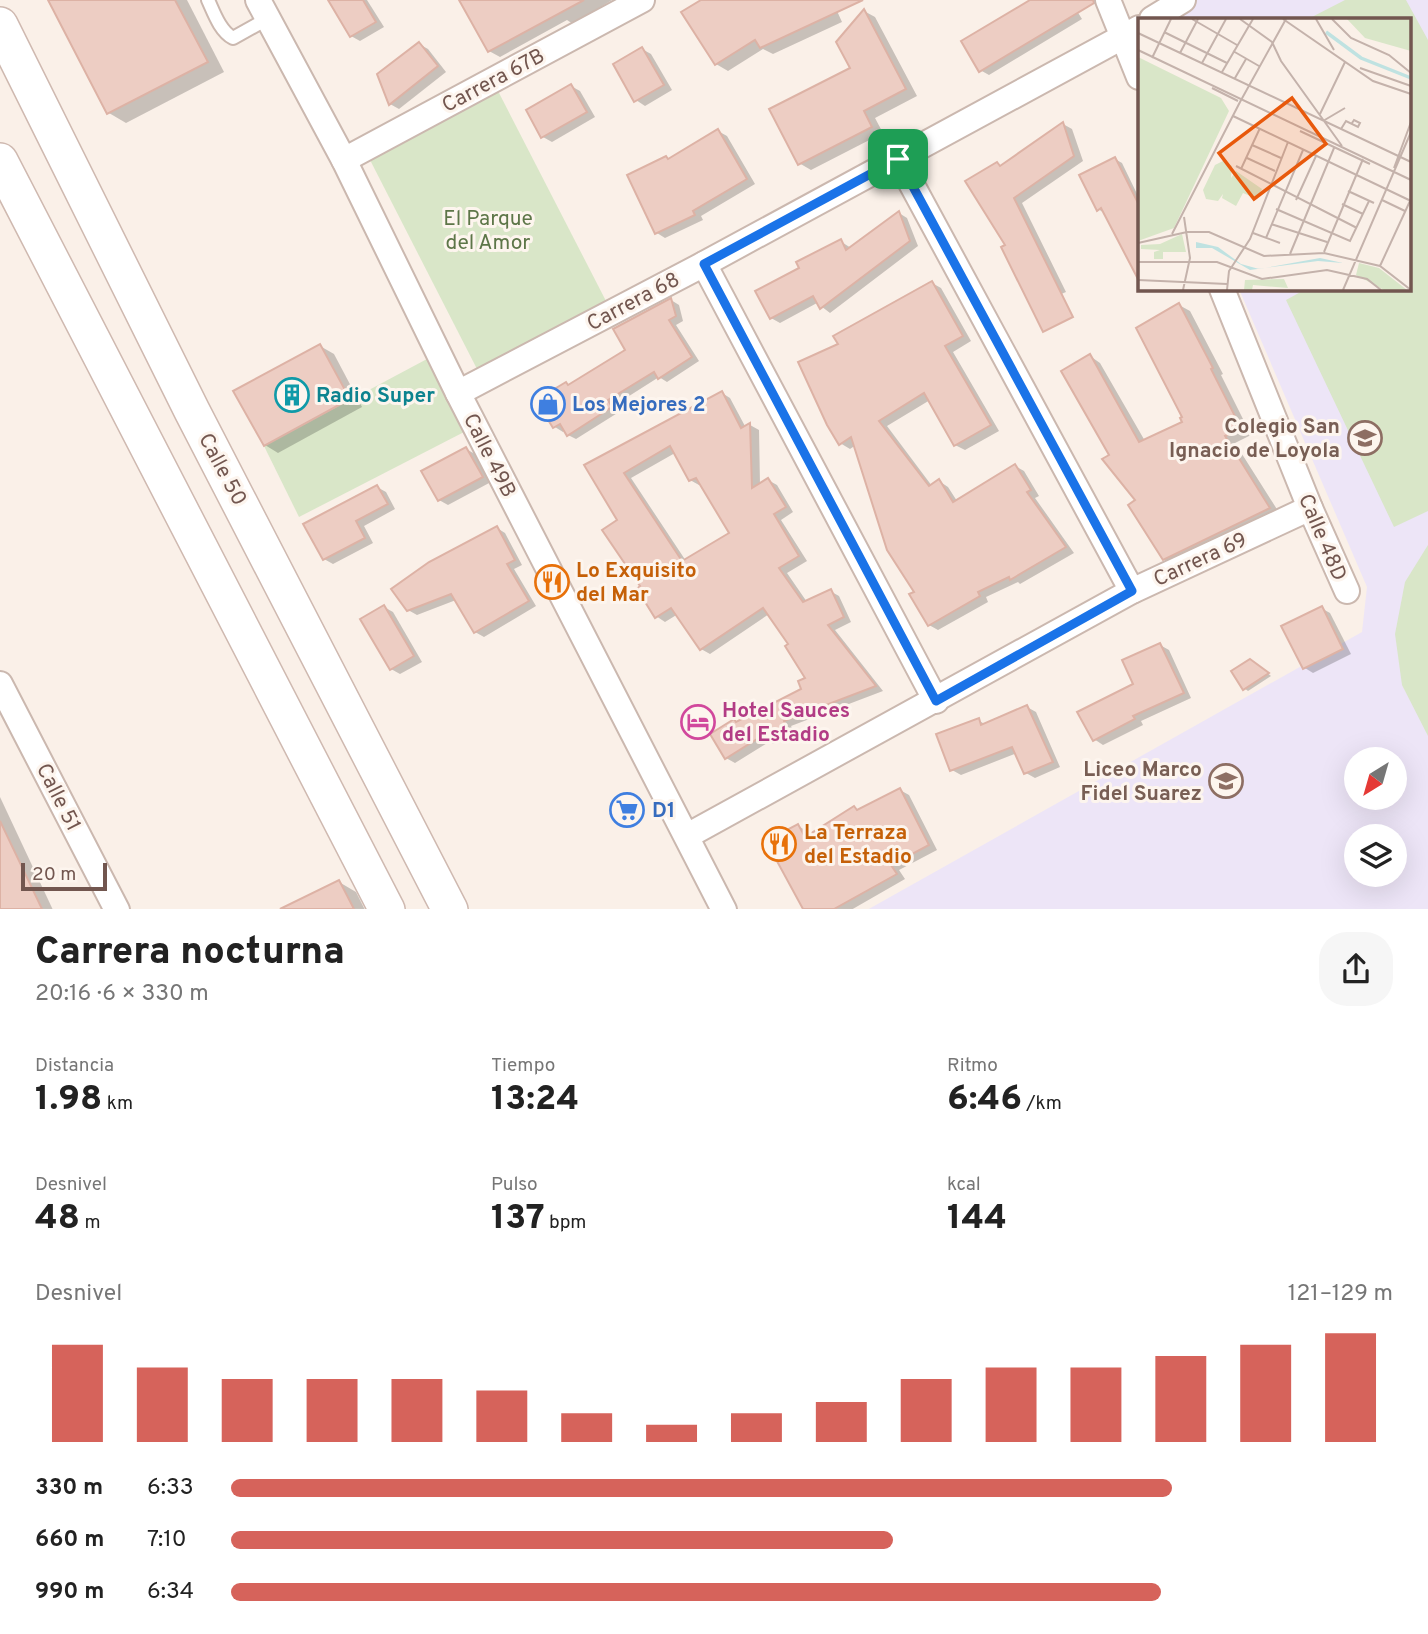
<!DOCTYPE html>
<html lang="es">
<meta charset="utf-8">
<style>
body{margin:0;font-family:Overpass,sans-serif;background:#f6f6f6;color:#222;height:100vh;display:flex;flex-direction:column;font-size:26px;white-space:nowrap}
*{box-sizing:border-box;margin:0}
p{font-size:23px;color:#767676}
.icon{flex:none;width:38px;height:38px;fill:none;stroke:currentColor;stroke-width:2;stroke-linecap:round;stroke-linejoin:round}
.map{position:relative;height:909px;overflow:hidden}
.details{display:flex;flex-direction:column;background:#fff;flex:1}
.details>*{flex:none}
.needle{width:46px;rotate:217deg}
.fabs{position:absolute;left:1344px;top:747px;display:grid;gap:14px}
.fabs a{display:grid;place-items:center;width:63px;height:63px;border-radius:50%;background:#fff;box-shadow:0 7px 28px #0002;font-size:35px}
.scale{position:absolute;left:21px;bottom:18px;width:86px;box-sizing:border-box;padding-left:7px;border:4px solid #72564f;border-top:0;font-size:19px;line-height:24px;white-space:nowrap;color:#72564f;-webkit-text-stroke:5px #fdf5ee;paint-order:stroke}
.pin{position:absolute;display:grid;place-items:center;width:60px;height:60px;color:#fff;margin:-30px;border-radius:14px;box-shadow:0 4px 10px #0006}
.round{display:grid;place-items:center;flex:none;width:74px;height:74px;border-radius:28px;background:#f6f6f6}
.overview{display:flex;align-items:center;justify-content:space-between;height:119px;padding:0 35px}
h1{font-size:38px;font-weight:800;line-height:52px}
.figures{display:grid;grid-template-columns:repeat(3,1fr);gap:10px;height:119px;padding:7px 35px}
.figures div{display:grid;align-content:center}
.figures b{font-size:35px;font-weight:800}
.figures small{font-size:19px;font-weight:400}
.figures p{font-size:19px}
.chart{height:196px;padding:14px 35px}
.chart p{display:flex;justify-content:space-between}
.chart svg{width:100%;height:126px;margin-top:7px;stroke:#d6635b;stroke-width:6}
ul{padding:0 35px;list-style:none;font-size:23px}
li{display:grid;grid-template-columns:112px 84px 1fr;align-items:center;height:52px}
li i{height:18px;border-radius:9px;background:#d6635b}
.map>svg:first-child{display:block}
.education{fill:#ede5f7;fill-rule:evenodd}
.green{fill:#d9e6c8}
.shadow{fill:#0003;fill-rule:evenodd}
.building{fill:#edcdc3;stroke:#ddb2a5;stroke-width:2;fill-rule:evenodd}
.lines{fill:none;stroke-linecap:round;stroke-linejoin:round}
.lane-casing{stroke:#cbb8af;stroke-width:16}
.street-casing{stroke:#cbb8af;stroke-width:28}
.secondary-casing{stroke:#cfb9b0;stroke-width:38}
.lane{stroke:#fff;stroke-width:12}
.street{stroke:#fff;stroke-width:24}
.secondary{stroke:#fff;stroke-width:35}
.route-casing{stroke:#fff;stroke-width:14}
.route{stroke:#1a73e8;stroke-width:9}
.labels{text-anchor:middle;stroke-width:6;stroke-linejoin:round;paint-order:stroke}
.street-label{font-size:21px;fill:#72564f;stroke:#fdf5ee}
.park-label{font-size:21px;fill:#5d7648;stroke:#fdf5ee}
.culture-label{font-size:21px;font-weight:bold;fill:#0d838f;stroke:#fdf5ee;text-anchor:start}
.shop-label{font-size:21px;font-weight:bold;fill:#366cbe;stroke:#fdf5ee;text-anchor:start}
.education-label{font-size:21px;font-weight:bold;fill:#785e54;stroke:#fdf5ee;text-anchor:end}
.food-label{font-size:21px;font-weight:bold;fill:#c56008;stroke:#fdf5ee;text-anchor:start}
.hotel-label{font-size:21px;font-weight:bold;fill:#b23c85;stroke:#fdf5ee;text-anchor:start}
.inset-river{fill:none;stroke:#bfe2e1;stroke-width:3.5}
.inset-road{fill:none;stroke:#c4b2ab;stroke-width:2}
.view{fill:#e8590c;fill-opacity:0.15;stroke:#e8590c;stroke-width:3.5}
.inset-edge{fill:none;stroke:#72564f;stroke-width:3.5}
</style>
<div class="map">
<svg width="1428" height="910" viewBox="0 0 1428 910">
<rect width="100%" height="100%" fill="#faf0e8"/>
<path class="education" d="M 1195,0 L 1428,0 L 1428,909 L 867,910 L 1362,632 L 1367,587 L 1239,289 L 1409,289 L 1409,19 L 1165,19 ZM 1356,760 L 1395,760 L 1395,798 L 1356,798 ZM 1356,836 L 1395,836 L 1395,875 L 1356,875 Z"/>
<g class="green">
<polygon points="1345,0 1406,0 1428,40 1428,511 1394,527 1286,300 1306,289 1409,289 1409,19 1308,19"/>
<polygon points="498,91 606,301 477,369 369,158"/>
<polygon points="427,359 466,431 299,517 264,446"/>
<polygon points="1428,545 1428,736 1402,685 1395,634 1405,582"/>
</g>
<g class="shadow">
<polygon points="50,0 187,0 224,72 126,123 109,113"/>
<polygon points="330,0 367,0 384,27 360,41 351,36"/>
<polygon points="476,0 612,0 573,24 567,20 500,57 489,51"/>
<polygon points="704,0 832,0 842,22 773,54 763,49 728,71 716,64"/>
<polygon points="1029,0 1070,0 1082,19 989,75 980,70 1030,2"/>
<polygon points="864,11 875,17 917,96 875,118 883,133 811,170 799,163 852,69"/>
<polygon points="419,44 428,49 446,72 399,109 390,104"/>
<polygon points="642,49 651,54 672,90 645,106 636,100"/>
<polygon points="571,86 580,91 595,117 552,142 543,137"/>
<polygon points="1063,124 1072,129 1083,161 1022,203 1066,292 1038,304 1002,167"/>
<polygon points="718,131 727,136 755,184 701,216 703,220 665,238 657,233 666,158 670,159"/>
<polygon points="1115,159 1122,163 1139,198 1139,257 1134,259 1106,214 1098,209"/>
<polygon points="899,213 907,218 918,246 830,313 817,303 780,323 771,318 801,269 840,241 851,248"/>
<polygon points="932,283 941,288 971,341 953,352 999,431 965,450 955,445 930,400 887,426 932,486 939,481 948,487 957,501 1015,466 1024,471 1039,496 1035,498 1074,553 1020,584 1018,582 986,597 988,602 938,630 929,625 856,445 850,449 840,443 840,345"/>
<polygon points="671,300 679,305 683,321 676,325 699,361 667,382 659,377 615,405 619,412 576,439 568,435 565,430 563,432 555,427 569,386 627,350"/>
<polygon points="1179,305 1190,311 1223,374 1221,375 1251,435 1235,443 1280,514 1175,565 1164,559 1138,501 1112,456 1090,356 1100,363 1145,441 1184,423"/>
<polygon points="320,346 334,354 362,407 278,453 265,445"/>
<path d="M 722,393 L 730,398 L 746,428 L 750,425 L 759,430 L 760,485 L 768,480 L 777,485 L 793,512 L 781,520 L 807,561 L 787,573 L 807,602 L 830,591 L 839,596 L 851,622 L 835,630 L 883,691 L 791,726 L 795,733 L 774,744 L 769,742 L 735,763 L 726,758 L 738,723 L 803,690 L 807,679 L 791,645 L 769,614 L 710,654 L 701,649 L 678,614 L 665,622 L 656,616 L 643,587 L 619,521 L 587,466 ZM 675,453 L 690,480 L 699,485 L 701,484 L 731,534 L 686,561 L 631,478 Z"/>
<polygon points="466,449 475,454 491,482 448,505 439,500"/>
<polygon points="377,487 386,492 395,509 364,526 373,543 333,564 324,559"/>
<polygon points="497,528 505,533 522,565 514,569 536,606 484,637 475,632 456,600 417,615 408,610"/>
<polygon points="384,607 393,612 422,662 400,674 391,669"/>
<polygon points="1321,608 1330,613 1351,654 1313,673 1305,668"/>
<polygon points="1160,645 1169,650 1191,698 1141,721 1143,725 1103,745 1094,739 1135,685"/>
<polygon points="1255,663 1271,676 1248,691 1244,688"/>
<polygon points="1027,707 1036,712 1060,767 1035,778 1026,773 1017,753 961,775 952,770 978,720 986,725"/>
<polygon points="900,790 909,795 937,850 899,870 905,879 851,910 805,910 768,842 798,826 807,831 810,836 854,808 859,811"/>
<polygon points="0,797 53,910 0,910"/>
<polygon points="339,882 356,892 365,910 284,910"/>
</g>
<g class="building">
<polygon points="48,0 175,0 208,62 107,114"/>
<polygon points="328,0 363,0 376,22 350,37"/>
<polygon points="459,0 584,0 488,52"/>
<polygon points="701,0 863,0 760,48 755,40 715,65 681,12"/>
<polygon points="1030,0 1093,0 1094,3 979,72 961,41"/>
<polygon points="864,9 906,89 864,111 872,127 798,165 769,109 850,68 836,42"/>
<polygon points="419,42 438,66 389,105 377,74"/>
<polygon points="642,47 664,85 634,102 613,64"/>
<polygon points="571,84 587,112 541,138 526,110"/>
<polygon points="1063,122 1074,156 1014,198 1073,317 1043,332 1001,247 1005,245 965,181 997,162 1000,166"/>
<polygon points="718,129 747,179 693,211 695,215 655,234 627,175 666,156 668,159"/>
<polygon points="1115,157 1139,205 1139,281 1101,208 1097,211 1079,175"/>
<polygon points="899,211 910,241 820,309 813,296 770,319 755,291 799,268 796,262 841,239 846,250"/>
<polygon points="932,281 963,336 945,346 991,425 954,446 924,393 879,421 929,486 939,479 953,502 1015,464 1031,490 1027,492 1066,547 1010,580 1009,577 978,592 980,596 928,626 909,594 914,592 887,550 851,437 839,445 827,425 798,362 838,344 833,336"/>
<polygon points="671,298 676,316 669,320 692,357 658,379 654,372 608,400 612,407 567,436 560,424 553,428 536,400 566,382 568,385 625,350 613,329"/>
<polygon points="1179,303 1213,368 1211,369 1241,428 1225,436 1270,508 1163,560 1128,505 1135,500 1102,459 1109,455 1061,371 1090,354 1139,442 1182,422 1180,418 1182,417 1136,328"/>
<polygon points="320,344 350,399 264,446 233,391"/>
<path d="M 722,391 L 741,428 L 750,423 L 752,488 L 768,478 L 786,507 L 774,514 L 799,556 L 779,568 L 803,602 L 831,589 L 844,617 L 828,625 L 876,686 L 784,721 L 787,728 L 764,740 L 762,736 L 725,759 L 710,734 L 734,719 L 736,722 L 801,689 L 798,681 L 805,678 L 785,646 L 788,644 L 763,608 L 700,650 L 671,608 L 655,618 L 637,589 L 640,586 L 602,530 L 617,520 L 584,465 ZM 670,446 L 689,481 L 696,478 L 729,533 L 682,561 L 624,473 Z"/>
<polygon points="466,447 483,477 438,501 421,471"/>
<polygon points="377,485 388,504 356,521 365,538 323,560 303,524"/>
<polygon points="497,526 515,560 507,564 529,601 474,633 451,594 407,611 391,589 429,562"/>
<polygon points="384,605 414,656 390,670 360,619"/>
<polygon points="1322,606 1343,649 1303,669 1281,626"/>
<polygon points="1160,643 1184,693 1133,716 1135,719 1093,741 1077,712 1133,684 1122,660"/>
<polygon points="1250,659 1269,673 1243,690 1231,671"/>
<polygon points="1027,705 1053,762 1024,774 1012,747 950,771 936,734 979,718 981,725"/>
<polygon points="900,788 929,845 891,865 897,874 834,909 803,909 766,841 798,824 805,837 854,806 857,810"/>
<polygon points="0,821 42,909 0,909"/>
<polygon points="339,880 354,909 280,909"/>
</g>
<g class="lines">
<g class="lane-casing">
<path id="lane" d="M 208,0 C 214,13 220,31 233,38 L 267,19"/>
</g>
<g class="street-casing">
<g id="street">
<polyline points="258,0 344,160 458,393 724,910"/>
<polyline points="1108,0 1139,77"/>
<polyline points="1152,19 1183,0"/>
<polyline points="898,159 1132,591"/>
<polyline points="344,160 642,0"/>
<polyline points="704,264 936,701"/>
<polyline points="1222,289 1310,508 1347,591"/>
<polyline points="458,393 704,264 1139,28"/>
<polyline points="0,684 117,910"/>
<polyline points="687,836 1132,591 1310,508"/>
</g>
</g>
<g class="secondary-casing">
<g id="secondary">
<polyline points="0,25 192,411 450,910"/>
<polyline points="0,161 387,910"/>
</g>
</g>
<use href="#lane" class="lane"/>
<use href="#street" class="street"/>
<use href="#secondary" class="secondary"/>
</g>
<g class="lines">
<g class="route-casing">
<polygon id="route" points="898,159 1132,591 936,701 704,264"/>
</g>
<use href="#route" class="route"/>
</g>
<defs>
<g id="building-ring" transform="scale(1.75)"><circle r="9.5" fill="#fdf5ee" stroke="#0f9aa8" stroke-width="1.5"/><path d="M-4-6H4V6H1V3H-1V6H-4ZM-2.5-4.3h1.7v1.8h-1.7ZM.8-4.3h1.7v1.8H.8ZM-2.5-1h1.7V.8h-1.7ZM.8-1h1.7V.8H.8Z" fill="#0f9aa8"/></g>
<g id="shop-ring" transform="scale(1.75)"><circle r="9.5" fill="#fdf5ee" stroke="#3f7fe0" stroke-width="1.5"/><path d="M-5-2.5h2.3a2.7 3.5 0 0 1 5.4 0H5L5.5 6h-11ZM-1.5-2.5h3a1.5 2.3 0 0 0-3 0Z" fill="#3f7fe0"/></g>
<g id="school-ring" transform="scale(1.75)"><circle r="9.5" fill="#fdf5ee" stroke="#8d6e63" stroke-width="1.5"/><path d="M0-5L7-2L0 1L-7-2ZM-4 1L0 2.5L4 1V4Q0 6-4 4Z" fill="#8d6e63"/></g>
<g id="restaurant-ring" transform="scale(1.75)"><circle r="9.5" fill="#fdf5ee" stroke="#e8710a" stroke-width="1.5"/><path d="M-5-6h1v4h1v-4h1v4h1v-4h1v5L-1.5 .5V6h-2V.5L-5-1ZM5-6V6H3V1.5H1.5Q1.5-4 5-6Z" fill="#e8710a"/></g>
<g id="hotel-ring" transform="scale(1.75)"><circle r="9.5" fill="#fdf5ee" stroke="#d1479c" stroke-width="1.5"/><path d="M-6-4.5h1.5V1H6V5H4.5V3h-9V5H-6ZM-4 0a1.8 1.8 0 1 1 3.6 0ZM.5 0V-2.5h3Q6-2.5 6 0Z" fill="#d1479c"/></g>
<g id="supermarket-ring" transform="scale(1.75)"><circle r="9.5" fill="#fdf5ee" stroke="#3f7fe0" stroke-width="1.5"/><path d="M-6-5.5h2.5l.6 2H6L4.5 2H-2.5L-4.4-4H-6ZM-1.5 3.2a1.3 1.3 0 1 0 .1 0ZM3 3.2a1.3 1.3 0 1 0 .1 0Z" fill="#3f7fe0"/></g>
</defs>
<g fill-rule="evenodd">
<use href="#building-ring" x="292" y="395"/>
<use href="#shop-ring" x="548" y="404"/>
<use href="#school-ring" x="1365" y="438"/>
<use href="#restaurant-ring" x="552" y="582"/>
<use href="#hotel-ring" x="698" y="722"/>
<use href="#school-ring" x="1226" y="781"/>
<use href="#supermarket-ring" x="627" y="810"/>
<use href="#restaurant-ring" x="779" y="844"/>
</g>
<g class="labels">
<g class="street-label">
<text transform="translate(493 80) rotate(-28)" y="7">Carrera 67B</text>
<text transform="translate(633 301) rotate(-28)" y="7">Carrera 68</text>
<text transform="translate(490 455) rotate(63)" y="7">Calle 49B</text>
<text transform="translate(223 469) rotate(62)" y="7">Calle 50</text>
<text transform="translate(1323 537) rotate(67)" y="7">Calle 48D</text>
<text transform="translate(1200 559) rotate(-25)" y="7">Carrera 69</text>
<text transform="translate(59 797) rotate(63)" y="7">Calle 51</text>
</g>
<g class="park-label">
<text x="488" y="225">El Parque<tspan x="488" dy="24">del Amor</tspan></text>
</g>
<g class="culture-label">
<text x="316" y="402">Radio Super</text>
</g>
<g class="shop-label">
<text x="572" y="411">Los Mejores 2</text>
<text x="652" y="817">D1</text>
</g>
<g class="education-label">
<text x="1340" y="433">Colegio San<tspan x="1340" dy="24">Ignacio de Loyola</tspan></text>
<text x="1202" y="776">Liceo Marco<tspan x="1202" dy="24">Fidel Suarez</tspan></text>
</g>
<g class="food-label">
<text x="576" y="577">Lo Exquisito<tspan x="576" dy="24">del Mar</tspan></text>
<text x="804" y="839">La Terraza<tspan x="804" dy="24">del Estadio</tspan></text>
</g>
<g class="hotel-label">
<text x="722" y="717">Hotel Sauces<tspan x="722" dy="24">del Estadio</tspan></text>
</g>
</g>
<g transform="translate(1138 18)">
<rect width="273" height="273" fill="#faf0e8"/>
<path d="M 209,1 L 273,1 L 273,33 L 227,20 ZM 0,39 L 83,80 L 91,93 L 36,210 L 0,223 ZM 85,143 L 94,148 L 93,160 L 98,153 L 124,171 L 119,181 L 105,175 L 98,188 L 84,180 L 85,176 L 80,183 L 68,181 L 65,172 L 77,147 ZM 44,216 L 48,234 L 25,234 L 25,241 L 16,241 L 16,234 L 22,232 L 3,231 L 3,227 L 22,226 ZM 221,245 L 241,250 L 269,272 L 246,272 L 218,257 ZM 107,262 L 146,261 L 150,270 L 115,267 L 114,272 L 106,272 Z" fill="#d9e6c8"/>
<path d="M 58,224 L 80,229 L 103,246 L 121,251 L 182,240 L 205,245 L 180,243 L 112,252 L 74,230 L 58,230 Z" fill="#bfe2e1"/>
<path class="inset-river" d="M 188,14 L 223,40 L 273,60"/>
<path class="inset-road" d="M 54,1 L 99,27M 102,1 L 134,24M 145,1 L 235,63 L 273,76M 178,1 L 196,32M 194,1 L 213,20 L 251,37 L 273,55M 26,14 L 89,45M 0,15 L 273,144M 134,24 L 143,43 L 204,128M 0,32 L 273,162M 95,33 L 121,48M 42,35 L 60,1M 14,40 L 33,1M 64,45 L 88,1M 222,50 L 273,68M 84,54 L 115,1M 97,60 L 108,41M 74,70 L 100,83M 102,84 L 148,1M 182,96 L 207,44M 95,98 L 273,183M 185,103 L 207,90M 203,111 L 208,103 L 220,109 L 222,105 L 216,102 L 214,105M 162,113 L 232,146M 114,127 L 143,140M 109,140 L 137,153M 98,148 L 219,210M 256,150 L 273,104M 103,151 L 122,110M 210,173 L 236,185M 158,182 L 178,138M 244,182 L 267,193M 204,186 L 225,196M 138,191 L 212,223 L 231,183M 133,206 L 189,224M 115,215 L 142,225M 34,216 L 102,84M 128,220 L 165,132M 0,225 L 49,214 L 71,214 L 126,238 L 186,235 L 242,248 L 273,272M 186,234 L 225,141M 152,236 L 196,130M 0,244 L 79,244 L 124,261 L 189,252 L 229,261 L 243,272M 242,248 L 272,183M 0,262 L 89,266M 45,272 L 52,240 L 46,199M 89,272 L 91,253 L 112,221 L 150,124M 205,272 L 273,114"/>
<path class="view" d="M 154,80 L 188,126 L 116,181 L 81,135 Z"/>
<rect width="273" height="273" class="inset-edge"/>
</g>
</svg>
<div class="fabs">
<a><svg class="needle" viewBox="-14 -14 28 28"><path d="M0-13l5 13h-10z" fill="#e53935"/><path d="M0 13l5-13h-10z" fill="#767676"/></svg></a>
<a><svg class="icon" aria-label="layers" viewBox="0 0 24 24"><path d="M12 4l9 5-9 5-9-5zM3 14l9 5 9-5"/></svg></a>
</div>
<div class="scale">20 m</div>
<div class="pin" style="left:898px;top:159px;background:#1e9e55"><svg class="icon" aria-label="arrive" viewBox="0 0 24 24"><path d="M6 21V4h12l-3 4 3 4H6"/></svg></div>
</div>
<section class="details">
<div class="overview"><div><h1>Carrera nocturna</h1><p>20:16 · 6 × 330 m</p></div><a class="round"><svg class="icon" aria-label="share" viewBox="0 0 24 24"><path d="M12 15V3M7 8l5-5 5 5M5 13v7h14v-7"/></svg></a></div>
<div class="figures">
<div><p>Distancia</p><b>1.98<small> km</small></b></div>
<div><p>Tiempo</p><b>13:24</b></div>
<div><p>Ritmo</p><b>6:46<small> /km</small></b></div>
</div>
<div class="figures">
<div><p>Desnivel</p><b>48<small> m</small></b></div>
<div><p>Pulso</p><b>137<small> bpm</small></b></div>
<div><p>kcal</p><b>144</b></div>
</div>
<div class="chart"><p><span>Desnivel</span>121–129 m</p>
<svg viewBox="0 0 160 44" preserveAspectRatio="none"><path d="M5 44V10M15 44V18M25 44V22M35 44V22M45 44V22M55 44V26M65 44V34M75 44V38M85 44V34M95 44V30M105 44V22M115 44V18M125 44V18M135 44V14M145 44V10M155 44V6"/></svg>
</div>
<ul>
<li><b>330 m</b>6:33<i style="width:81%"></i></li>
<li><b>660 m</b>7:10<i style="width:57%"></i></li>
<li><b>990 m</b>6:34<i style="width:80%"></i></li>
</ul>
</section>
